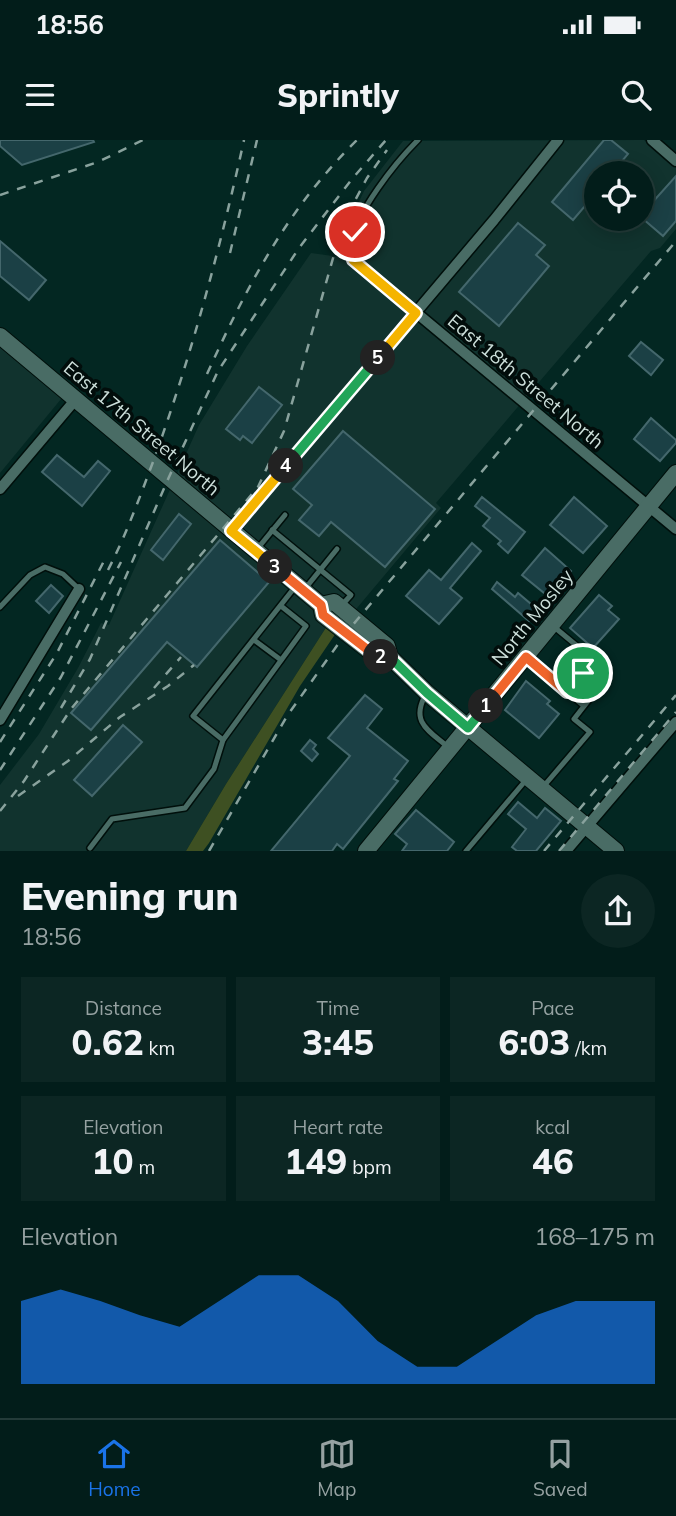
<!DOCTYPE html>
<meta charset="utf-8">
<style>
body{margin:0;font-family:Mulish,sans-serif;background:#0c2623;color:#f1f3f6;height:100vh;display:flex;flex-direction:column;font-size:26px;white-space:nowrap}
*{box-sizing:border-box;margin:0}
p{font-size:23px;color:#96a2a2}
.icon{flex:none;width:38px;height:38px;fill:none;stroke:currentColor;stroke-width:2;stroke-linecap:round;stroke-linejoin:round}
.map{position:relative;height:711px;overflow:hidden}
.panel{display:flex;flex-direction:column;background:#021d1a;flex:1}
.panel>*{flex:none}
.controls{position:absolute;left:584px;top:21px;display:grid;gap:14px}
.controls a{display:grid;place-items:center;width:70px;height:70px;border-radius:50%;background:#021d1a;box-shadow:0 4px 18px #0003,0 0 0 2px #233b39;font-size:35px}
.pin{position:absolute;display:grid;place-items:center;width:60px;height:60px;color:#fff;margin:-30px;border:4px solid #fff;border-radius:50%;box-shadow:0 2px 7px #0007}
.km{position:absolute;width:35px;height:35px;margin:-18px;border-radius:50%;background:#222;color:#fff;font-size:19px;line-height:35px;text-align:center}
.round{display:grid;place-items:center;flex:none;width:74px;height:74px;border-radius:37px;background:#0c2623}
.summary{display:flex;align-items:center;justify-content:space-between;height:119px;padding:0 21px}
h1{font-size:38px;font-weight:800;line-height:52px}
.metrics{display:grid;grid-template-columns:repeat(3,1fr);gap:10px;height:119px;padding:7px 21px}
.metrics div{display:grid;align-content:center;border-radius:0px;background:#0c2623;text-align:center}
.metrics b{font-size:35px;font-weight:800}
.metrics small{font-size:19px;font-weight:400}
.metrics p{font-size:19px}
.chart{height:196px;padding:14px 21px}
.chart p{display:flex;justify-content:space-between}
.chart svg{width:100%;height:126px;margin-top:7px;fill:#1a73e8;opacity:.7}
.status{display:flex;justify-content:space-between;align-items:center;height:49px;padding:0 35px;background:#021d1a;direction:ltr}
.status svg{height:19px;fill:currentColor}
header{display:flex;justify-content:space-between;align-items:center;height:91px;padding:0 21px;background:#021d1a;font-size:32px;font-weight:800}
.tabs{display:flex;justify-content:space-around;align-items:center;height:98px;border-top:2px solid #233b39;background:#021d1a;font-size:19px;color:#96a2a2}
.tabs a{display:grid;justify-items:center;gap:4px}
.tabs .current{color:#1a73e8}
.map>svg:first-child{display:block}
.built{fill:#11332e;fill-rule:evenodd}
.green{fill:#3e5022}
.building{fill:#1b4045;stroke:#44676c;stroke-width:2}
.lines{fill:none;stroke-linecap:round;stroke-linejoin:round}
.lane-casing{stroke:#000f0b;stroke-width:8}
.street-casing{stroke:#000f0b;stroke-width:13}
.secondary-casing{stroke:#000f0b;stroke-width:18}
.lane{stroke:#496c65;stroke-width:5}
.street{stroke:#496c65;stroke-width:10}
.secondary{stroke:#496c65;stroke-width:16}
.rail{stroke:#89a29d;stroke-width:2.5;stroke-dasharray:9 9;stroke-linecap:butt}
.split-1-casing{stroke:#fff;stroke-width:14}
.split-2-casing{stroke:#fff;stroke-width:14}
.split-3-casing{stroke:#fff;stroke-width:14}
.split-4-casing{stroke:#fff;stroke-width:14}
.split-5-casing{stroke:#fff;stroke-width:14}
.split-6-casing{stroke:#fff;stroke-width:14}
.split-1{stroke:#f0652b;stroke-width:9}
.split-2{stroke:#22a559;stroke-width:9}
.split-3{stroke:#f0652b;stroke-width:9}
.split-4{stroke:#f5b400;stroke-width:9}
.split-5{stroke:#22a559;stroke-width:9}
.split-6{stroke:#f5b400;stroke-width:9}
.labels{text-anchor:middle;stroke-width:7;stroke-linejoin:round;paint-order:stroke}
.street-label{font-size:19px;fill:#ccdfda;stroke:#020d0b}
</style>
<div class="status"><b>18:56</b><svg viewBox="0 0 49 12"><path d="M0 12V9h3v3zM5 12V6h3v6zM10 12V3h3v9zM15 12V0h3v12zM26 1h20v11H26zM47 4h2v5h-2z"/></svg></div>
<header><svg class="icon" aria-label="menu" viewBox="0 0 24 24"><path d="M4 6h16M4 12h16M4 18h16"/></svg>Sprintly<svg class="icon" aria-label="search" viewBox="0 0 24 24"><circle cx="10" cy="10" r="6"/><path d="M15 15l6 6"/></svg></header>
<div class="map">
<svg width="676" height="711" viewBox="0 0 676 711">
<rect width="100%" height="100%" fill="#032722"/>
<g class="built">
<path d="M 644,0 L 676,27 L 676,89 L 660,108 L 651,111 L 436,363 L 441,368 L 336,493 L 327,486 L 226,644 L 186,711 L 0,711 L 0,645 L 39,594 L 78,528 L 101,483 L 109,485 L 199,285 L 247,206 L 311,113 L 340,117 L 352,77 L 364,51 L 403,1 ZM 597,33 L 642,33 L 642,79 L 597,79 Z"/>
<polygon points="0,205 61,255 61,259 0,333"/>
</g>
<polygon class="green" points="327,486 336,493 300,546 209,703 203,711 186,711 226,644"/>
<g class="building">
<polygon points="0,0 93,0 94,2 22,25 0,6"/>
<polygon points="604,0 611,0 628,14 612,33 597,33 597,52 573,80 552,62"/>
<polygon points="676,36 676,81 663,96 642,78 642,74"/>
<polygon points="518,83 545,105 536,115 549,126 499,186 459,152"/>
<polygon points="0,101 46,140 29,160 0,136"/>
<polygon points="641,202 663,220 651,235 629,216"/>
<polygon points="259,247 282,265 252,303 243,296 240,300 226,289"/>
<polygon points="651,278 676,300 676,303 660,321 634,299"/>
<polygon points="343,291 435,369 385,427 331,382 319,396 299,380 312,365 293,349"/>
<polygon points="57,315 84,337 98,321 110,331 82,366 42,332"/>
<polygon points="482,357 525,392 508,413 498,404 501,401 483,386 490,378 475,366"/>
<polygon points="574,357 607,386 583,413 550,385"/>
<polygon points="179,374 191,384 163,420 151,410"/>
<polygon points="220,400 269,442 197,527 167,502 91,590 71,573"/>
<polygon points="472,403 481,411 450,448 462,458 439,484 406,456 429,430 441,440"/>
<polygon points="545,408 571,431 549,457 522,435"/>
<polygon points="497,442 515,457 518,453 538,470 529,481 492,449"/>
<polygon points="51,445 63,456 49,473 36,461"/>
<polygon points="599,455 612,466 608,470 619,479 593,508 570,488"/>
<polygon points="526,541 550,561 547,564 559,574 539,598 505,570"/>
<polygon points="365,555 382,569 367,588 408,621 394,639 398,641 343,709 337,704 332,711 271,711 350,616 328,598"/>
<polygon points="123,585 142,602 92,656 74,640"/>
<polygon points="310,600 316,605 313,609 318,614 312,621 301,611"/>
<polygon points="518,662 537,678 545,668 561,681 536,711 517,711 512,707 526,689 508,674"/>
<polygon points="416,670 454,702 447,711 402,711 407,704 395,694"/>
</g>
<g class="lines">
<g class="lane-casing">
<g id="lane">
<path d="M 353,120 C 352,115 350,109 351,104 C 356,72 395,23 418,0"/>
<polyline points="272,390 351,455 342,465"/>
<polyline points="258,408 285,375"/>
<polyline points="304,450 337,409"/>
<polyline points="281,466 306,486 223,600 193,576 295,447"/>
<polyline points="0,467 30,435 45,427 63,434 79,449"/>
<polyline points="254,500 281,520"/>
<polyline points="528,519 584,566"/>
<polyline points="567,552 583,533"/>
<path d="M 426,554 C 410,582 428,590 448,607"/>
<polyline points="543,647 590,592 574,579 599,547 583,533 594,520 553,486"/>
<polyline points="90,708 112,679 185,668 214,629 223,600"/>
<polyline points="466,711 526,640"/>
</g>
</g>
<g class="street-casing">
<g id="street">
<polyline points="652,0 676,21"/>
<polyline points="353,120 676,389"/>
<polyline points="0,349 76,259"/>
<polyline points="231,391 494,80 558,0"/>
<polyline points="0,580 79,449"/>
<polyline points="566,711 676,582"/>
</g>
</g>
<g class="secondary-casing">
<g id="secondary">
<polyline points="0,196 321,465 323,475 377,517 390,517"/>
<polyline points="321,465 334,462 387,506 390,517 427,553 616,711"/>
<polyline points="366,711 676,333"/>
</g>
</g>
<use href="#lane" class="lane"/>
<use href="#street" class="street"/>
<use href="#secondary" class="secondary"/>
<g class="rail">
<polyline points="0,55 98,22 143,0"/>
<polyline points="230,113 257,0"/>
<path d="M 207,234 C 247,146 287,69 357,0"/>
<path d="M 108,430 C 126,395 139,359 153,322 C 191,217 220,109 244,0"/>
<polyline points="154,548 181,517"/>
<polyline points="61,568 90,519 169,337 218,231 299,108 352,39 386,0"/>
<polyline points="0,602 57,513 106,417"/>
<polyline points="0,630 61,537 121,422"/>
<polyline points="18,656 68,621 120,577 168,546 194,525"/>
<polyline points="0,671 24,641 71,569 258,347 284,291 343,83 367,38 387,10"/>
<polyline points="209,711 287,576 346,493 676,101"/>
<polyline points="544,711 676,555"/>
<polyline points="559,711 676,572"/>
</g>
</g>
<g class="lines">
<g class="split-1-casing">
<polyline id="split-1" points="486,566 526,517 567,552 583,533"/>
</g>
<g class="split-2-casing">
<polyline id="split-2" points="381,517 390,517 427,553 468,588 486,566"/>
</g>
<g class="split-3-casing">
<polyline id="split-3" points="275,427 321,465 323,475 377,517 381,517"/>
</g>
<g class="split-4-casing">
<polyline id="split-4" points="275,427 231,391 286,326"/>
</g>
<g class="split-5-casing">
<polyline id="split-5" points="286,326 378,218"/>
</g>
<g class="split-6-casing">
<polyline id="split-6" points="355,92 350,107 353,120 416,173 378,218"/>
</g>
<use href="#split-1" class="split-1"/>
<use href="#split-2" class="split-2"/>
<use href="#split-3" class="split-3"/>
<use href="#split-4" class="split-4"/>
<use href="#split-5" class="split-5"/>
<use href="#split-6" class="split-6"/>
</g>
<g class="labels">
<g class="street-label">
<text transform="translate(526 241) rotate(40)" y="7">East 18th Street North</text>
<text transform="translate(142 288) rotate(40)" y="7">East 17th Street North</text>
<text transform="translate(532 477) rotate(-51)" y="7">North Mosley</text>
</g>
</g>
</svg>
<div class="controls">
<a><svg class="icon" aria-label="locate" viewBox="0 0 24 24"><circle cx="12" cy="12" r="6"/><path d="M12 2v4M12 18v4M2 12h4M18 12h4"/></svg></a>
</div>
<div class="pin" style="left:583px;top:533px;background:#1e9e55"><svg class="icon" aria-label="arrive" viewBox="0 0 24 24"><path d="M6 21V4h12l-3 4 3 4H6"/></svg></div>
<div class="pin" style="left:355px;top:92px;background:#d93025"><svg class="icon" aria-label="check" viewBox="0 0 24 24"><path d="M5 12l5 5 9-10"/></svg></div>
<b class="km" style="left:486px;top:566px">1</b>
<b class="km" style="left:381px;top:517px">2</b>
<b class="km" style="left:275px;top:427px">3</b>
<b class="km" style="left:286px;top:326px">4</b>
<b class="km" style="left:378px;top:218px">5</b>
</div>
<section class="panel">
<div class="summary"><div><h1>Evening run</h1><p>18:56</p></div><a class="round"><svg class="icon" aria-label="share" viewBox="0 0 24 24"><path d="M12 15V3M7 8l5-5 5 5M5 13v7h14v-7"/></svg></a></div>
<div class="metrics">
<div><p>Distance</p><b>0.62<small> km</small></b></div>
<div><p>Time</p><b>3:45</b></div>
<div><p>Pace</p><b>6:03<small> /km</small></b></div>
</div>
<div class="metrics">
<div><p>Elevation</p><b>10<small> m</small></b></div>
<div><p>Heart rate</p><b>149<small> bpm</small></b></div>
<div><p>kcal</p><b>46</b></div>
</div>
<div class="chart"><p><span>Elevation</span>168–175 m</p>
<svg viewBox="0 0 160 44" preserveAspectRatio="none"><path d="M0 44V15L10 11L20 15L30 20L40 24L50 15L60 6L70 6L80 15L90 29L100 38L110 38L120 29L130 20L140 15L150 15L160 15V44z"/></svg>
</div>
</section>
<nav class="tabs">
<a class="current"><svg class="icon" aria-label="home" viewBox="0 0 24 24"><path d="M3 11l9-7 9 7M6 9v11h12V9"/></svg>Home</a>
<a><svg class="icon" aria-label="map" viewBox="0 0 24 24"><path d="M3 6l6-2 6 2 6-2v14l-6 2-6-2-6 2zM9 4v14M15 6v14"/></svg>Map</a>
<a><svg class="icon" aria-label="saved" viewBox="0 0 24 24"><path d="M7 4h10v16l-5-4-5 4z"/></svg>Saved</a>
</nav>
